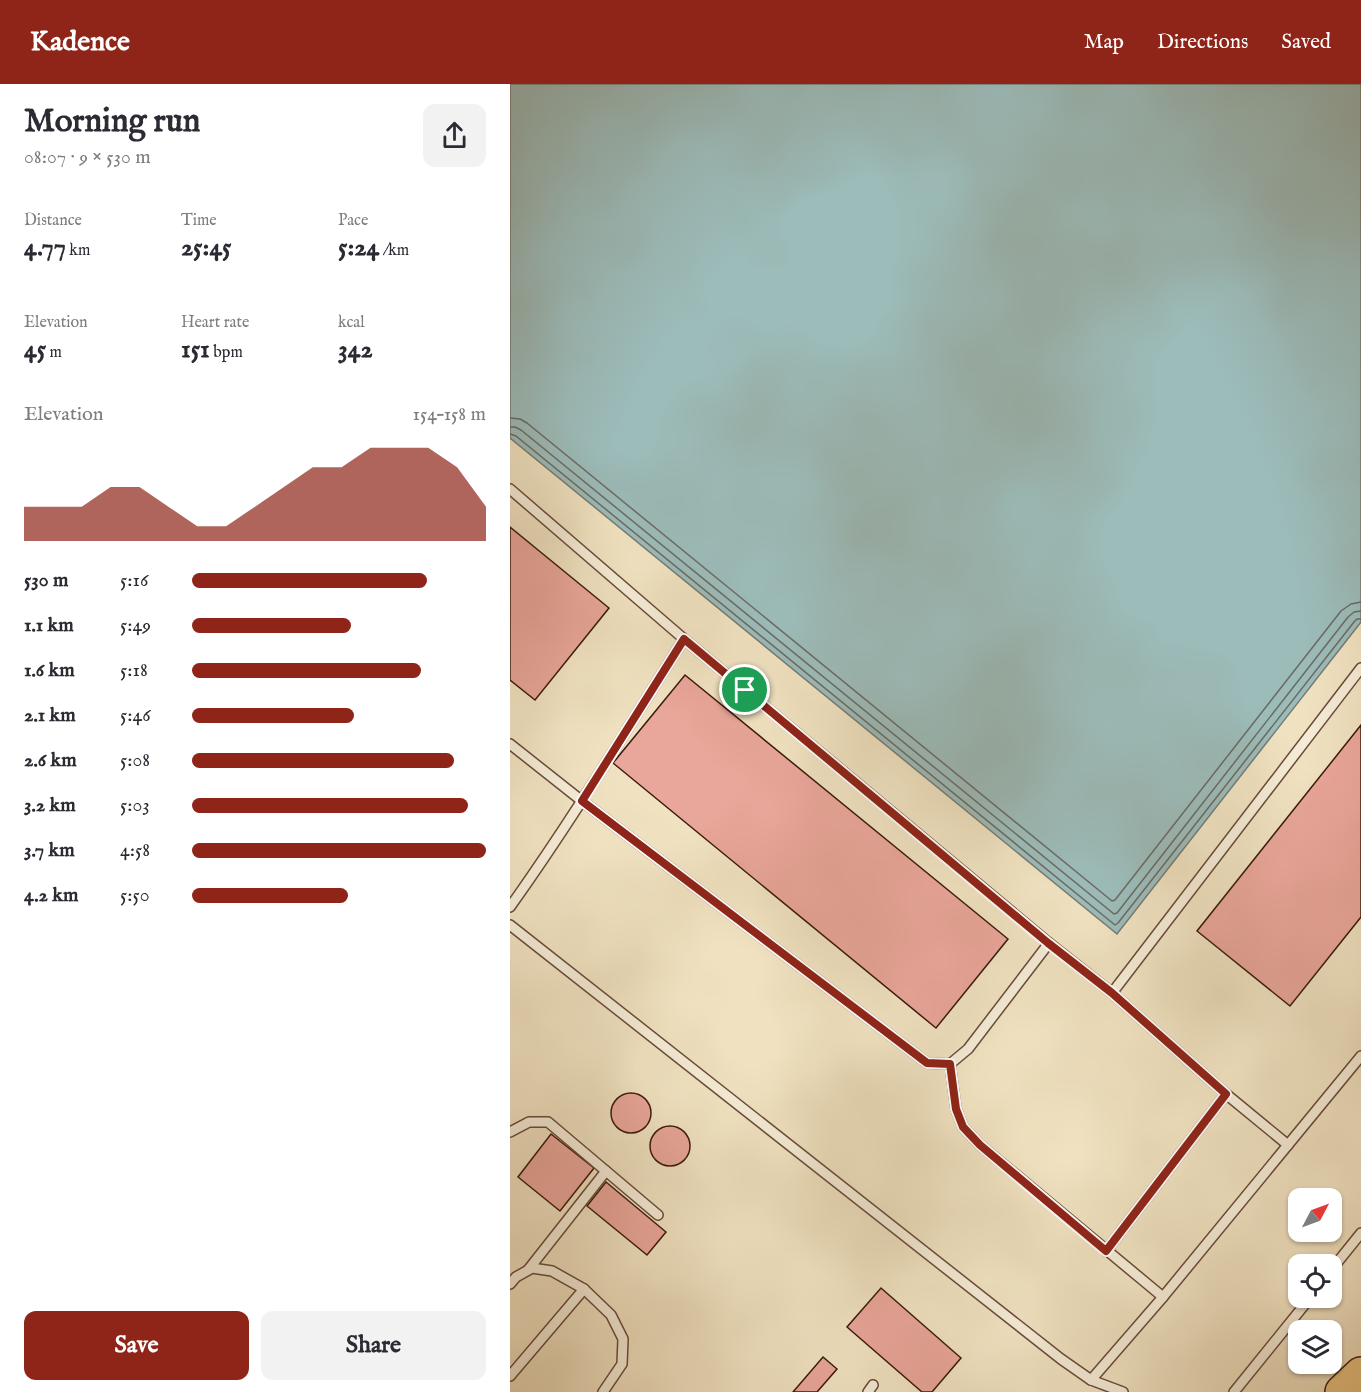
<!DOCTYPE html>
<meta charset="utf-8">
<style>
body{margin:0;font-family:"IM FELL English",serif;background:#f2f2f3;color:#2b2b33;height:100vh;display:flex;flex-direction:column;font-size:22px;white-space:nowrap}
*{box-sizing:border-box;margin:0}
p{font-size:20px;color:#7c7c81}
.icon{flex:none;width:33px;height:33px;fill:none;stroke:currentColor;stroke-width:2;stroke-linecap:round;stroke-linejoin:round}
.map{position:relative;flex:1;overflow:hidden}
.drawer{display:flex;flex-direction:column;background:#fff;width:510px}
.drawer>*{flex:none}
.needle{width:39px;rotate:49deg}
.tools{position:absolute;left:778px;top:1104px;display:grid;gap:12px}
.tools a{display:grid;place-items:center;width:54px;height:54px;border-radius:12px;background:#fff;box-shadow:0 2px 4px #0004;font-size:30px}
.pin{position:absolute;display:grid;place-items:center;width:51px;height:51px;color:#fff;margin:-26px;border:3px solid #fff;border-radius:50%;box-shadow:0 2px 6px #0007}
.round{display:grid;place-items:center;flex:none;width:63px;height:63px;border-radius:12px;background:#f2f2f3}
.head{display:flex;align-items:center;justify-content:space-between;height:102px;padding:0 24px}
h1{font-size:33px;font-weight:800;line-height:45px}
.metrics{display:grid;grid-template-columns:repeat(3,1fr);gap:9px;height:102px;padding:6px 24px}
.metrics div{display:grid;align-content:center}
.metrics b{font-size:26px;font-weight:800}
.metrics small{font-size:16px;font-weight:400}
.metrics p{font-size:16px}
.chart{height:168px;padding:12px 24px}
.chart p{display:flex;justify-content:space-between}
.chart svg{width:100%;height:108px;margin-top:6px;fill:#8f2418;opacity:.7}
.cta{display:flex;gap:12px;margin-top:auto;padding:12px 24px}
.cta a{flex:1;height:69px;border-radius:12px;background:#8f2418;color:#fff;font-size:24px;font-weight:800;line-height:69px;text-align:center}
.cta a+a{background:#f2f2f3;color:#2b2b33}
ul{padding:0 24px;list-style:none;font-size:20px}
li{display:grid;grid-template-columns:96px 72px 1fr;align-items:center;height:45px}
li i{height:15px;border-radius:8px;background:#8f2418}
header{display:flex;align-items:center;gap:36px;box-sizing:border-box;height:84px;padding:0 30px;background:#8f2418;color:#fff}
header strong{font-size:28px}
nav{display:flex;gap:33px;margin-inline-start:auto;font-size:21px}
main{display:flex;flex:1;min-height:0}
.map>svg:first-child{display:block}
.water{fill:#9cbcba;stroke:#757b74;stroke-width:1.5}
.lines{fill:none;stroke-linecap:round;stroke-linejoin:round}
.shore{stroke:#6b6a63;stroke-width:1.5}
.building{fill:#e9a69a;stroke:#3a190c;stroke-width:1.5}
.lane-casing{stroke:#684b39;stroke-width:12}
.highway-casing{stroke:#3a190c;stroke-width:36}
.lane{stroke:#f5ecd7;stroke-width:9}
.highway{stroke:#e8c180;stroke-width:33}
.route-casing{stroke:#fff;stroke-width:12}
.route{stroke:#8f2418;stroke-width:8}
</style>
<header>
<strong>Kadence</strong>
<nav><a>Map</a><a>Directions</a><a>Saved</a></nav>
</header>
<main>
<section class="drawer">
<div class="head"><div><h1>Morning run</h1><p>08:07 · 9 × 530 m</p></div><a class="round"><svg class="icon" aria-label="share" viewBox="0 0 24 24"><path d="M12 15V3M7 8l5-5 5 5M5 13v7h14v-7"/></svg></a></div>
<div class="metrics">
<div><p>Distance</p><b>4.77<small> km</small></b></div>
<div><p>Time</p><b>25:45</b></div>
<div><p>Pace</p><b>5:24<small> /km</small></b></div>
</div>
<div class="metrics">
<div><p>Elevation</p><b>45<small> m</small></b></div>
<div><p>Heart rate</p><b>151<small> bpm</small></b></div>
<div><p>kcal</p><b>342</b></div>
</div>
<div class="chart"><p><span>Elevation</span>154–158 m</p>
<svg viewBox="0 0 160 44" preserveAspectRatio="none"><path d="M0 44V30L10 30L20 30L30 22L40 22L50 30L60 38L70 38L80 30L90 22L100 14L110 14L120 6L130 6L140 6L150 14L160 30V44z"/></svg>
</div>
<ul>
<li><b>530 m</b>5:16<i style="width:80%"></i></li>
<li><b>1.1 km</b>5:49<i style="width:54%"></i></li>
<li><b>1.6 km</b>5:18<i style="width:78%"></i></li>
<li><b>2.1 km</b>5:46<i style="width:55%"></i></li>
<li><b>2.6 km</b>5:08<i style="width:89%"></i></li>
<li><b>3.2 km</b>5:03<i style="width:94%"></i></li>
<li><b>3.7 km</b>4:58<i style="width:100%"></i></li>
<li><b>4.2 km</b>5:50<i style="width:53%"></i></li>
</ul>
<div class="cta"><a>Save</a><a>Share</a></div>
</section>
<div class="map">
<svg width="851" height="1308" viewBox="0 0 851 1308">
<rect width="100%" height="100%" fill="#f0e2c1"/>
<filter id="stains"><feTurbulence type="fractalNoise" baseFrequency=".00333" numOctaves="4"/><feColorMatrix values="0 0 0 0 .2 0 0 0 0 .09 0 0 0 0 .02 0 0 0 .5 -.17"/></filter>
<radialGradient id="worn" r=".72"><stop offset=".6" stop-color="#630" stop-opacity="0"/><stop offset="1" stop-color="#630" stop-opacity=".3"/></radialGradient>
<polygon class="water" points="0,0 851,0 851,538 607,850 0,354"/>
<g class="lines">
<g class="shore">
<polyline points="0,334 10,335 17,339 602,817 605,816 831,527 841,520 851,518"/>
<polyline points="0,343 5,343 11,346 604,830 607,829 838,533 844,528 851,527"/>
<polyline points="0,350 6,352 605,841 608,839 844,538 847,535 851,535"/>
</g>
</g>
<g class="building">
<polygon points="0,443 99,524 25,616 0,596"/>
<polygon points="175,591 498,855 426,944 103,679"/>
<polygon points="851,641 851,833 780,922 687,847"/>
<circle cx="121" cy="1029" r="20"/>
<circle cx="160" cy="1062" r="20"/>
<polygon points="41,1050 84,1084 50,1127 8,1093"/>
<polygon points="96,1098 156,1148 137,1171 77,1122"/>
<polygon points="371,1204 451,1274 422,1308 412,1308 337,1243"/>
<polygon points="313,1273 327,1285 307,1308 283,1308"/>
</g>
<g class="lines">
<g class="lane-casing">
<g id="lane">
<polyline points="0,405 174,555 539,859 602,909 851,584"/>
<polyline points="0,660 72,717 417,979 440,980 458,965 539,859"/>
<path d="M 0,823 C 62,736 117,645 174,555"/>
<polyline points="0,841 551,1275 581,1296 653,1213 851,972"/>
<polyline points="602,909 716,1010 778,1061"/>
<polyline points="440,980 446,1025 453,1043 470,1061 653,1213"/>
<polyline points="0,1048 19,1038 38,1038 148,1131"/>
<polyline points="596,1167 716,1010"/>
<polyline points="822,1185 851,1149"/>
<polyline points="18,1186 96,1087"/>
<polyline points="0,1200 6,1193 22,1184 42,1187 74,1205 101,1231 113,1255 112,1280 93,1308"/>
<polyline points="0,1292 74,1205"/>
<polyline points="581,1296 613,1308"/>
<polyline points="358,1308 363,1301"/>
<polyline points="724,1308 800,1214"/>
</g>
</g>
<g class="highway-casing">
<polyline id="highway" points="832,1308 851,1290"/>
</g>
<use href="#lane" class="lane"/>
<use href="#highway" class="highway"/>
</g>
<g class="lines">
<g class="route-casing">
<polygon id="route" points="174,555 538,859 602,909 716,1010 596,1167 470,1061 453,1043 446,1025 440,980 417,979 72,717"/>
</g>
<use href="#route" class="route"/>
</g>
<rect width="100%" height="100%" filter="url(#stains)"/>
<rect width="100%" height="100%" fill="url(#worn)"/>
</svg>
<div class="tools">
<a><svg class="needle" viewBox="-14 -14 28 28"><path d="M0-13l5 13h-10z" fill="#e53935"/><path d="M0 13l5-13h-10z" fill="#7c7c81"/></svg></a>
<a><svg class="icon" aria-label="locate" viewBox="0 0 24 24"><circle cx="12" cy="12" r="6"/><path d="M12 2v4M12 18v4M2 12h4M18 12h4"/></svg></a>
<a><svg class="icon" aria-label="layers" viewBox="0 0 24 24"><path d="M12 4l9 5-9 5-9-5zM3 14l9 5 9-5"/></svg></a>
</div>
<div class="pin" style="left:235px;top:606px;background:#1e9e55"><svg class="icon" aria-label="arrive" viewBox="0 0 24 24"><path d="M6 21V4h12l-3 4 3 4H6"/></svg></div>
</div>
</main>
